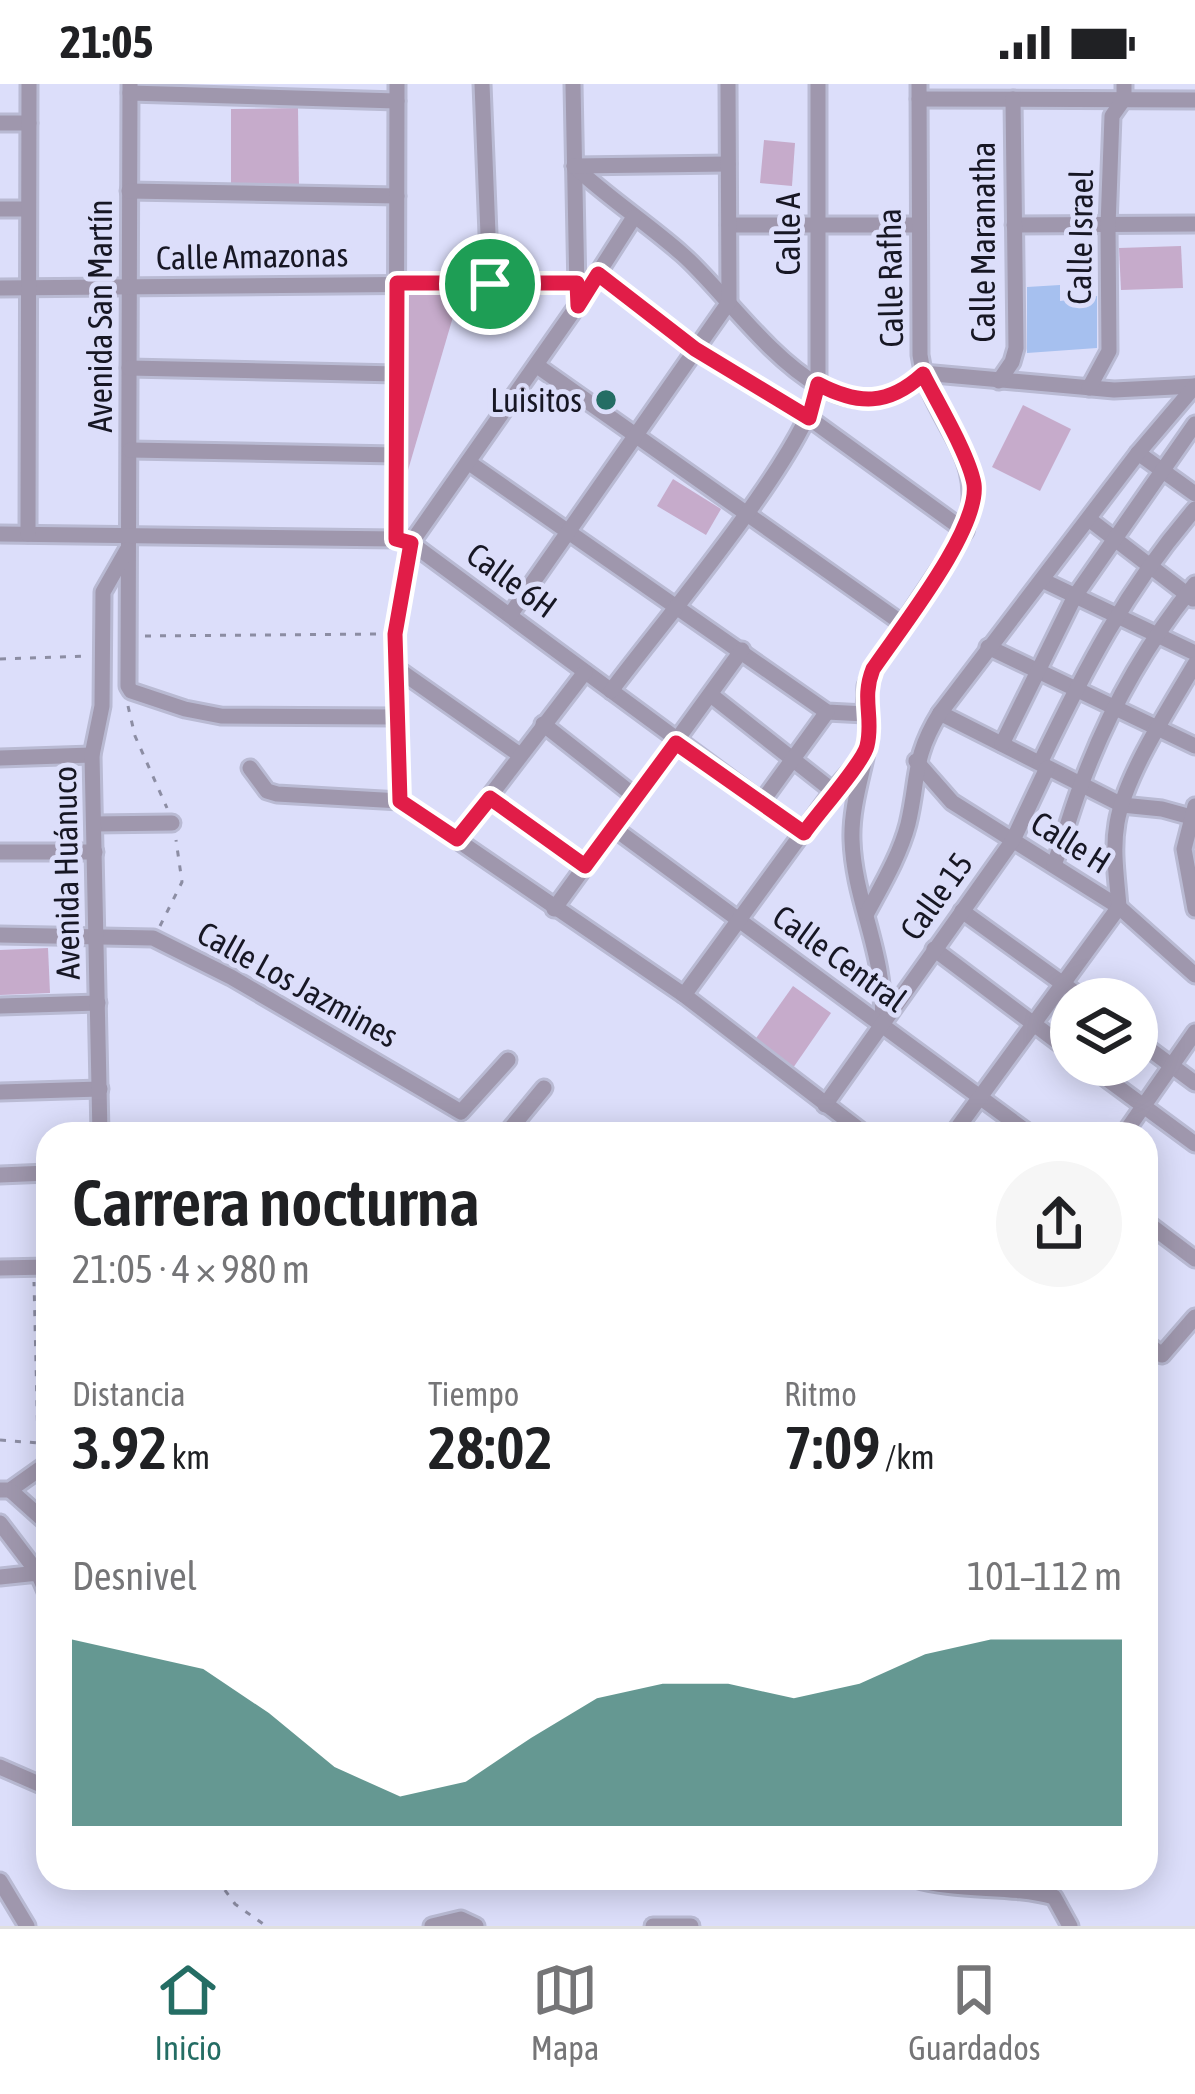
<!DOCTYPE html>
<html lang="es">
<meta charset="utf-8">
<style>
body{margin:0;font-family:"Asap Condensed",sans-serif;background:#f6f6f6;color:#202124;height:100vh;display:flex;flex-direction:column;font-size:45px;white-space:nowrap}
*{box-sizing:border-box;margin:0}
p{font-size:39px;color:#757577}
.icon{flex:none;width:66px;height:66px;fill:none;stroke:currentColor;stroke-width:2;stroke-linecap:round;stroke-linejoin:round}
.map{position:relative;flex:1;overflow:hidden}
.drawer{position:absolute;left:36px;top:1038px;width:1122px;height:768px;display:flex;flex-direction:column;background:#fff;border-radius:36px;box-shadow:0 6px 30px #0003}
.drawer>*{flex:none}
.tools{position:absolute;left:1050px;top:894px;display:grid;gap:24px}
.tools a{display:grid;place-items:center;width:108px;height:108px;border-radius:50%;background:#fff;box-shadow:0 6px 30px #0003;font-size:60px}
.pin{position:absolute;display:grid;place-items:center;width:102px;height:102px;color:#fff;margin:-51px;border:6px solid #fff;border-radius:50%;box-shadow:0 3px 12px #0007}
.round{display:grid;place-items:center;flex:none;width:126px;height:126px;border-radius:63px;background:#f6f6f6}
.headline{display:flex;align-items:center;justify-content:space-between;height:204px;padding:0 36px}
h1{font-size:66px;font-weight:600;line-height:90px}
.metrics{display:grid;grid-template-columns:repeat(3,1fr);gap:18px;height:204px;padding:12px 36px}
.metrics div{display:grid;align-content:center}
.metrics b{font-size:60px;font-weight:600}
.metrics small{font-size:33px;font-weight:400}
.metrics p{font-size:33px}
.chart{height:336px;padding:24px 36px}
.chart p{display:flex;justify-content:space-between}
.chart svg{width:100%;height:216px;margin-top:12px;fill:#246d64;opacity:.7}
.status{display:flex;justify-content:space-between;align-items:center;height:84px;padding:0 60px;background:#fff;direction:ltr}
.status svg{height:33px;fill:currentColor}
.tab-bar{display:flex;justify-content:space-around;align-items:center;height:168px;border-top:3px solid #e0e0e0;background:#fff;font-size:33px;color:#757577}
.tab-bar a{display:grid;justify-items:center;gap:6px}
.tab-bar .selected{color:#246d64}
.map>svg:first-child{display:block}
.green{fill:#c6abcb}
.building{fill:#a6c0ef}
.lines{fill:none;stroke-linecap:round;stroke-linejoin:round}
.minor-casing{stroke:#b9bad3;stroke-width:21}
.path{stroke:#8c8da3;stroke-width:3;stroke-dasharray:6 9;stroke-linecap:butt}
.minor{stroke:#9f97ad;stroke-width:15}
.route-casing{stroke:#fff;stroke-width:24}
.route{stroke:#e11d48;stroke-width:15}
.poi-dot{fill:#246d64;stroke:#dcdefa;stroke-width:4.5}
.labels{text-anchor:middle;stroke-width:10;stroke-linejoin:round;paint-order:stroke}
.street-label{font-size:33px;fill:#171724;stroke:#dcdefa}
.poi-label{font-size:33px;fill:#171724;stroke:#dcdefa;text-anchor:end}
</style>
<div class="status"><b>21:05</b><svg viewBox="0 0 49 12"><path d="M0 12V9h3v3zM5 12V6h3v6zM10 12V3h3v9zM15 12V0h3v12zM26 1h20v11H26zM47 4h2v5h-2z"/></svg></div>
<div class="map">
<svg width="1195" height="1842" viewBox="0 0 1195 1842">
<rect width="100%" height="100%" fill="#dcdefa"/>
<g class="green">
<polygon points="298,24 299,105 231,104 231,25"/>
<polygon points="764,56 795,59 792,102 760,99"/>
<polygon points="1181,162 1183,204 1121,206 1119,164"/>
<polygon points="406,207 460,209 406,393"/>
<polygon points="1023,321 1071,345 1040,407 992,383"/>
<polygon points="673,395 721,425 706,451 657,422"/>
<polygon points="48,864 50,909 0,911 0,866"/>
<polygon points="793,902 831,929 793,984 754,957"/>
</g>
<polygon class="building" points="1060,201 1060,217 1097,212 1097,264 1027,269 1027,203"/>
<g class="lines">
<g class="minor-casing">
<g id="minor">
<polyline points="130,0 128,602 131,607 185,625 221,632 397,633"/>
<polyline points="482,0 490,200"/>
<polyline points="573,0 577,207"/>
<polyline points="130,9 397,17"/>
<polyline points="919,15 1195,16"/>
<polyline points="0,39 29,39"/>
<path d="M 574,82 C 608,114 647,139 682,170 C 742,222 832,377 923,289 L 1114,306 L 1195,302"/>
<polyline points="574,82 728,80"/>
<polyline points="129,107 397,112"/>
<polyline points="0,125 28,125"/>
<polyline points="729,141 917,141"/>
<polyline points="1014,141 1195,140"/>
<polyline points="599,190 695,265 809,334 965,447"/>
<polyline points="0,204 577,199"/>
<polyline points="536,281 903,540"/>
<polyline points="129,284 397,290"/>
<polyline points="999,297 1012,278 1016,264 1013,15"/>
<polyline points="1089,304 1109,267 1108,142 1112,32 1124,15 1124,0"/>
<polyline points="130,366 396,371"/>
<polyline points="1138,369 1195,410"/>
<polyline points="468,378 827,628 865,630"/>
<polyline points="1090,436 1193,515"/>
<polyline points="0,450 396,455 411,459 804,749"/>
<polyline points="28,450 29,0"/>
<polyline points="396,455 397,0"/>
<polyline points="1042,496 1195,569"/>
<polyline points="510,531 729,218 728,0"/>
<polyline points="988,563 1195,662"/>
<polyline points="396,584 520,671"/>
<path d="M 611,607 C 656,546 811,364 818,300 L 818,0"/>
<polyline points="711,611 833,707"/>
<polyline points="940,629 1122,721 1162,725 1191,733"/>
<polyline points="543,640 637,714"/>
<polyline points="1002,660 1075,512 1195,340"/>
<polyline points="0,674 92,671"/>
<path d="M 865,674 C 859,701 851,728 852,756 C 854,819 887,871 882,939"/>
<polyline points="916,677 952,718 1119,823 1195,891"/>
<path d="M 1040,679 C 1085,585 1126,505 1195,425"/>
<polyline points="250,684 267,707 277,710 400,717 684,911 865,1050"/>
<polyline points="490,714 585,782"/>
<polyline points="400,717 395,550 411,459 577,222 634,133"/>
<polyline points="761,719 827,628"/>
<polyline points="1195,722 1184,765 1195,825"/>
<polyline points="94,740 172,739"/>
<polyline points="615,745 1030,1050"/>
<polyline points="457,755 585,588"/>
<polyline points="0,768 95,768"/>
<path d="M 1054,781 C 1064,754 1071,727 1081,701 C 1108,628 1146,560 1195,500"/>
<polyline points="554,825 742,566"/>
<polyline points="962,827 1084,915"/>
<path d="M 867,829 C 882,801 900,771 908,740 C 919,694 912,674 940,629 L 1138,369 L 1195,302"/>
<polyline points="0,851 153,854 231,893 461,1028 508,976"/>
<polyline points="934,865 1071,968"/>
<path d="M 684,911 L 833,707 L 866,669 L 870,644 L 865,630 L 866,602 L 873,585 L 965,447 C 990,369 930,341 920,271 L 919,0"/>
<polyline points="0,922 98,919"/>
<polyline points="1137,956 1195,999"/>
<polyline points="1088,981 1195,1060"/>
<polyline points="0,1008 100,1005"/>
<polyline points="825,1021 1013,756 1047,684"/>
<polyline points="100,1050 92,671 102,622 103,508 127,466"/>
<polyline points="506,1050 544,1004"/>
<path d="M 953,1050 L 1119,823 C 1117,795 1112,767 1117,739 C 1125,691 1170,623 1195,580"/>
<polyline points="1124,1050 1195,948"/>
<polyline points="0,1091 48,1089"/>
<polyline points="1146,1138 1195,1175"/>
<polyline points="0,1184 48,1183"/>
<polyline points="1146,1259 1162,1271 1195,1233"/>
<polyline points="0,1406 10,1406 48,1379"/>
<polyline points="10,1406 48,1440"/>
<polyline points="0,1439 38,1489 48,1495"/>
<polyline points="0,1493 38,1489 48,1512"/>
<polyline points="0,1683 48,1704"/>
<path d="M 912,1794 C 959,1809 1008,1800 1054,1813 L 1070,1842"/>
<polyline points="0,1797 27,1842"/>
<polyline points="432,1842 461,1835 476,1842"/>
<polyline points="653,1842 691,1842"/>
</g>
</g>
<g class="path">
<polyline points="145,552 381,550"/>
<polyline points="0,575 88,572"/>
<polyline points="128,622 135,652 167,724"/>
<polyline points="160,842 182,798 176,756"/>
<polyline points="0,1356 38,1359 34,1198"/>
<polyline points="216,1794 235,1820 266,1842"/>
</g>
<use href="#minor" class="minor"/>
</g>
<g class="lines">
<g class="route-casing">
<path id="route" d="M 598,190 L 695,265 L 809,334 L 818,300 C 858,321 888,322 923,290 C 937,318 969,371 974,400 C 980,445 900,545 873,585 C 861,615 874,634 867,662 C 863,679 817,730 804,749 L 676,659 L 585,782 L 490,714 L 457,755 L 400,717 L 395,550 L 411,459 L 396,455 L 397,199 L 577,199 L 578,222 Z"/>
</g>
<use href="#route" class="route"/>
</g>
<circle class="poi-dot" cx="606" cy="316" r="12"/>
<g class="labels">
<g class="street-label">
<text transform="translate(788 150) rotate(-90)" y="12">Calle A</text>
<text transform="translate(1080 153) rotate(-89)" y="12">Calle Israel</text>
<text transform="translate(983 158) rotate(-90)" y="12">Calle Maranatha</text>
<text transform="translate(252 172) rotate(-1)" y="12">Calle Amazonas</text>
<text transform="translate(890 194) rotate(-91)" y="12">Calle Rafha</text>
<text transform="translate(100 232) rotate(-90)" y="12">Avenida San Martín</text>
<text transform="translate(512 496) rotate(36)" y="12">Calle 6H</text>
<text transform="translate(1071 758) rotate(32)" y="12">Calle H</text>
<text transform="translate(66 789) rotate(-91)" y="12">Avenida Huánuco</text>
<text transform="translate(936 812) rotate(-54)" y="12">Calle 15</text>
<text transform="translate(840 874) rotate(36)" y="12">Calle Central</text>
<text transform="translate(298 900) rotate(29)" y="12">Calle Los Jazmines</text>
</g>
<g class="poi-label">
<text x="582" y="328">Luisitos</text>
</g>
</g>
</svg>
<div class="tools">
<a><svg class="icon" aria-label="layers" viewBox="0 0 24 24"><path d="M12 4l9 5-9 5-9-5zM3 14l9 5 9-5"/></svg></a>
</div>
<div class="pin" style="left:490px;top:200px;background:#1e9e55"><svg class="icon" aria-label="arrive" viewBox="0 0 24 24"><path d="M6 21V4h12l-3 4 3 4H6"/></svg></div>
<section class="drawer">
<div class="headline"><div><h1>Carrera nocturna</h1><p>21:05 · 4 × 980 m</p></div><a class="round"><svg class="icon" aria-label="share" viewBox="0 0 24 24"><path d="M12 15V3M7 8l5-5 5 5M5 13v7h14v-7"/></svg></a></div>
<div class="metrics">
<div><p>Distancia</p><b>3.92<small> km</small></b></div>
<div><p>Tiempo</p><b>28:02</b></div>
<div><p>Ritmo</p><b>7:09<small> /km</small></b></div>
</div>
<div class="chart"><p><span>Desnivel</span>101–112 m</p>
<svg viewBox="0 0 160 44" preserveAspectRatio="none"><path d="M0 44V6L10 9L20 12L30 21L40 32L50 38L60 35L70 26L80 18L90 15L100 15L110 18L120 15L130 9L140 6L150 6L160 6V44z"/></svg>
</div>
</section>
</div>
<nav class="tab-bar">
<a class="selected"><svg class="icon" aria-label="home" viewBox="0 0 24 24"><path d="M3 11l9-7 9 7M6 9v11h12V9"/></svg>Inicio</a>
<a><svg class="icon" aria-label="map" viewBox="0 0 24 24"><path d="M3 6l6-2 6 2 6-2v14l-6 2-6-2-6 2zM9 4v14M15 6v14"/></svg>Mapa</a>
<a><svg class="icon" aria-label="saved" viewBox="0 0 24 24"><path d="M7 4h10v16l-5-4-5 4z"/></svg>Guardados</a>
</nav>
